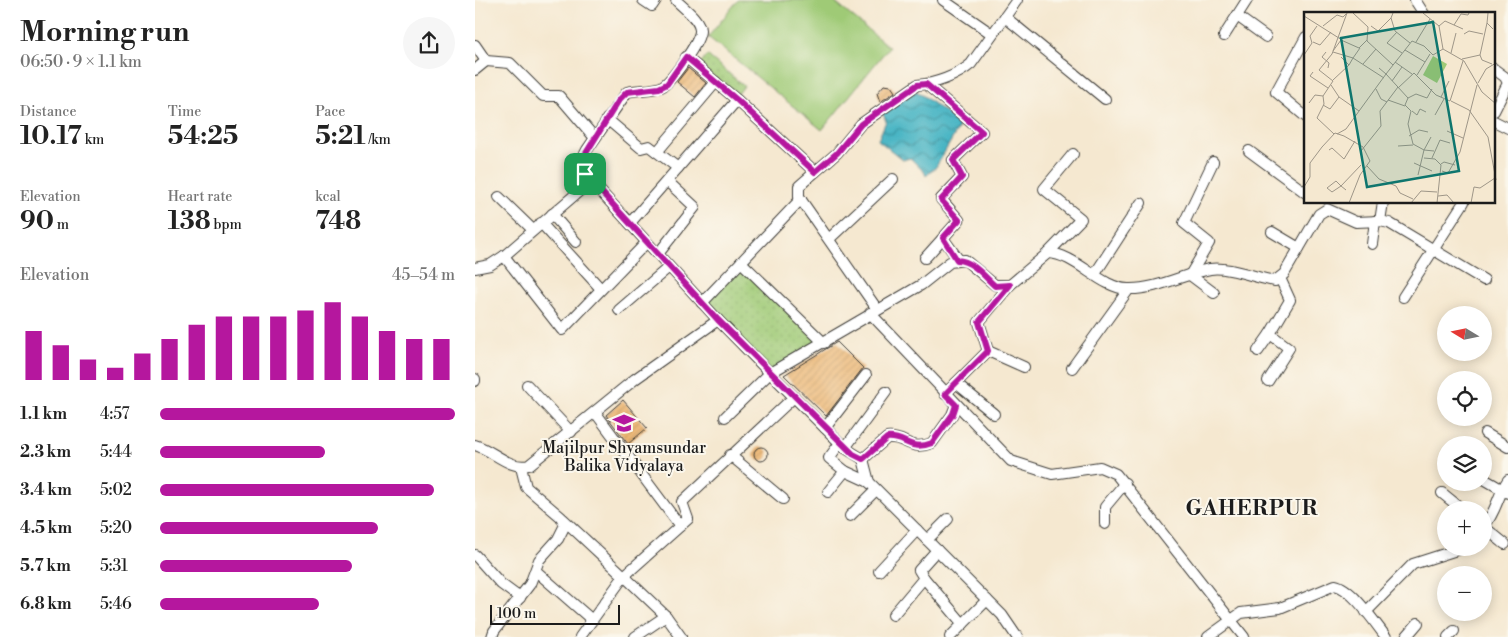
<!DOCTYPE html>
<meta charset="utf-8">
<style>
body{margin:0;font-family:"Libre Bodoni",serif;background:#f6f6f6;color:#222;height:100vh;display:flex;flex-direction:column;font-size:19px;white-space:nowrap}
*{box-sizing:border-box;margin:0}
p{font-size:16px;color:#767676}
.icon{flex:none;width:28px;height:28px;fill:none;stroke:currentColor;stroke-width:2;stroke-linecap:round;stroke-linejoin:round}
.map{position:relative;flex:1;overflow:hidden}
.details{display:flex;flex-direction:column;background:#fff;width:475px}
.details>*{flex:none}
.needle{width:32px;rotate:280deg}
.controls{position:absolute;left:962px;top:306px;display:grid;gap:10px}
.controls a{display:grid;place-items:center;width:55px;height:55px;border-radius:50%;background:#fff;box-shadow:0 2px 12px #0003;font-size:25px}
.scale{position:absolute;left:15px;bottom:12px;width:130px;box-sizing:border-box;padding-left:5px;border:2px solid #1c1c1c;border-top:0;font-size:14px;line-height:18px;white-space:nowrap;color:#1c1c1c;-webkit-text-stroke:4px #fbf7ec;paint-order:stroke}
.pin{position:absolute;display:grid;place-items:center;width:42px;height:42px;color:#fff;margin:-21px;border-radius:10px;box-shadow:0 2px 8px #0006}
.round{display:grid;place-items:center;flex:none;width:52px;height:52px;border-radius:26px;background:#f6f6f6}
.overview{display:flex;align-items:center;justify-content:space-between;height:85px;padding:0 20px}
h1{font-size:28px;font-weight:700;line-height:38px}
.stats{display:grid;grid-template-columns:repeat(3,1fr);gap:8px;height:85px;padding:5px 20px}
.stats div{display:grid;align-content:center}
.stats b{font-size:25px;font-weight:700}
.stats small{font-size:14px;font-weight:400}
.stats p{font-size:14px}
.chart{height:140px;padding:10px 20px}
.chart p{display:flex;justify-content:space-between}
.chart svg{width:100%;height:90px;margin-top:5px;stroke:#b5179e;stroke-width:6}
ul{padding:0 20px;list-style:none;font-size:16px}
li{display:grid;grid-template-columns:80px 60px 1fr;align-items:center;height:38px}
li i{height:12px;border-radius:6px;background:#b5179e}
main{display:flex;flex:1;min-height:0}
.map>svg:first-child{display:block}
.grass{fill:#9fca76;stroke:#5e7349}
.park{fill:url(#park-dots);stroke:#5e7349}
.water{fill:url(#water-waves);stroke:#326870}
.building{fill:url(#building-hatch)}
.lines{fill:none;stroke-linecap:round;stroke-linejoin:round}
.minor-casing{stroke:#3d3b37;stroke-width:12}
.minor{stroke:#fff;stroke-width:10}
.route-casing{stroke:#fff;stroke-width:10}
.route{stroke:#b5179e;stroke-width:6}
.labels{text-anchor:middle;stroke-width:4;stroke-linejoin:round;paint-order:stroke}
.poi-label{font-size:16px;fill:#1c1c1c;stroke:#fbf7ec}
.district-label{font-size:21px;font-weight:bold;letter-spacing:1px;fill:#1c1c1c;stroke:#fbf7ec}
.inset-road{fill:none;stroke:#9e9688;stroke-width:1}
.view{fill:#0f766e;fill-opacity:0.15;stroke:#0f766e;stroke-width:2.5}
.inset-edge{fill:none;stroke:#1c1c1c;stroke-width:2.5}
</style>
<main>
<section class="details">
<div class="overview"><div><h1>Morning run</h1><p>06:50 · 9 × 1.1 km</p></div><a class="round"><svg class="icon" aria-label="share" viewBox="0 0 24 24"><path d="M12 15V3M7 8l5-5 5 5M5 13v7h14v-7"/></svg></a></div>
<div class="stats">
<div><p>Distance</p><b>10.17<small> km</small></b></div>
<div><p>Time</p><b>54:25</b></div>
<div><p>Pace</p><b>5:21<small> /km</small></b></div>
</div>
<div class="stats">
<div><p>Elevation</p><b>90<small> m</small></b></div>
<div><p>Heart rate</p><b>138<small> bpm</small></b></div>
<div><p>kcal</p><b>748</b></div>
</div>
<div class="chart"><p><span>Elevation</span>45–54 m</p>
<svg viewBox="0 0 160 44" preserveAspectRatio="none"><path d="M5 44V20M15 44V27M25 44V34M35 44V38M45 44V31M55 44V24M65 44V17M75 44V13M85 44V13M95 44V13M105 44V10M115 44V6M125 44V13M135 44V20M145 44V24M155 44V24"/></svg>
</div>
<ul>
<li><b>1.1 km</b>4:57<i style="width:100%"></i></li>
<li><b>2.3 km</b>5:44<i style="width:56%"></i></li>
<li><b>3.4 km</b>5:02<i style="width:93%"></i></li>
<li><b>4.5 km</b>5:20<i style="width:74%"></i></li>
<li><b>5.7 km</b>5:31<i style="width:65%"></i></li>
<li><b>6.8 km</b>5:46<i style="width:54%"></i></li>
</ul>
</section>
<div class="map">
<svg width="1033" height="637" viewBox="0 0 1033 637">
<defs>
<pattern id="park-dots" width="8" height="8" patternUnits="userSpaceOnUse" patternTransform="scale(1.25)"><rect width="8" height="8" fill="#9fca76"/><path d="M2 2h.1M6 6h.1" fill="none" stroke="#88ad66" stroke-width="1.8" stroke-linecap="round"/></pattern>
<pattern id="water-waves" width="16" height="10" patternUnits="userSpaceOnUse" patternTransform="scale(1.25)"><rect width="16" height="10" fill="#48b5c4"/><path d="M0 5q4-4 8 0t8 0" fill="none" stroke="#3b929e"/></pattern>
<pattern id="building-hatch" width="6" height="6" patternUnits="userSpaceOnUse" patternTransform="scale(1.25)"><rect width="6" height="6" fill="#ecb673"/><path d="M-1 1l2-2M0 6l6-6M5 7l2-2" fill="none" stroke="#ca9c63"/></pattern>
</defs>
<rect width="100%" height="100%" fill="#fbf7ec"/>
<filter id="ink" filterUnits="userSpaceOnUse"><feTurbulence type="fractalNoise" baseFrequency=".02" numOctaves="2"/><feDisplacementMap in="SourceGraphic" scale="10" xChannelSelector="R" yChannelSelector="G"/><feConvolveMatrix kernelMatrix="1 2 1 2 8 2 1 2 1" color-interpolation-filters="sRGB"/></filter>
<filter id="wash" filterUnits="userSpaceOnUse"><feTurbulence type="fractalNoise" baseFrequency=".0096" numOctaves="4" result="noise"/><feDisplacementMap in="SourceGraphic" scale="20" xChannelSelector="R" yChannelSelector="G"/><feGaussianBlur stdDeviation="1.12" result="paint"/><feColorMatrix in="noise" values="0 0 0 0 0 0 0 0 0 0 0 0 0 0 0 0 0 1.4 0 .05"/><feComposite in="paint" operator="in"/></filter>
<g filter="url(#wash)">
<rect width="100%" height="100%" fill="#f5e8d0"/>
<polygon class="grass" points="263,0 357,0 414,47 347,130 233,37"/>
<g class="park">
<polygon points="232,55 269,86 260,98 223,66"/>
<polygon points="266,262 349,343 295,373 227,303"/>
</g>
<polygon class="water" points="439,89 483,122 484,127 461,167 451,176 449,171 435,158 428,160 403,140 411,121 407,112"/>
<g id="blocks">
<g class="building">
<polygon points="213,68 231,83 220,97 202,82"/>
<polygon points="409,85 416,86 420,92 405,102 402,93"/>
<polygon points="362,342 388,368 351,416 309,375"/>
<polygon points="148,400 172,428 153,444 131,415"/>
<circle cx="286" cy="454" r="7"/>
</g>
</g>
</g>
<g filter="url(#ink)">
<use href="#blocks" fill-opacity="0" stroke="#3d3b37" stroke-width="1"/>
<g class="lines">
<g class="minor-casing">
<g id="minor">
<polyline points="168,0 177,6 181,0"/>
<path d="M 201,0 C 208,8 224,18 225,30 C 226,41 196,82 186,87 C 176,91 163,89 152,92 L 112,150 C 105,162 107,171 116,181 L 243,320 L 295,373 L 446,285 L 475,262 L 490,260 L 520,285 L 535,285 L 573,253 C 601,254 625,288 653,289 C 681,290 709,274 735,269 C 753,266 781,278 800,281 L 809,274 L 844,214 L 852,209 L 881,222 L 905,221 L 914,223 L 1009,280"/>
<polyline points="468,0 517,34"/>
<polyline points="940,0 949,14"/>
<polyline points="762,16 791,37"/>
<polyline points="530,17 630,99"/>
<polyline points="749,36 772,0"/>
<polyline points="831,37 801,92 831,117"/>
<polyline points="0,45 11,61 35,63 68,96 84,96 120,138"/>
<polyline points="211,57 262,100 340,172"/>
<polyline points="1019,69 1030,77 1033,83 1019,111"/>
<polyline points="0,70 11,61"/>
<polyline points="451,84 507,132 478,160 487,177 466,199 484,220 468,238 483,259"/>
<polyline points="132,119 166,148 174,146 203,168"/>
<polyline points="1019,121 1033,128"/>
<polyline points="774,151 831,193"/>
<polyline points="182,152 241,82"/>
<polyline points="738,162 709,223 734,243 715,275 739,293"/>
<polyline points="24,197 58,230"/>
<polyline points="77,214 101,242"/>
<polyline points="905,221 908,202"/>
<polyline points="66,223 126,289"/>
<polyline points="155,223 262,100"/>
<polyline points="797,232 824,248"/>
<polyline points="354,239 418,179"/>
<polyline points="897,244 900,221"/>
<polyline points="573,253 606,219 569,189 598,154"/>
<polyline points="183,254 220,207 192,181"/>
<polyline points="29,256 87,330 172,242"/>
<polyline points="450,258 468,238"/>
<polyline points="266,262 349,343"/>
<polyline points="0,268 15,265 29,256 116,181"/>
<polyline points="620,274 666,203"/>
<polyline points="928,297 989,202"/>
<polyline points="227,303 326,199"/>
<path d="M 402,309 L 324,197 L 324,186 L 362,153 L 386,124 L 442,85 C 460,84 482,76 496,64 L 542,0"/>
<polyline points="144,310 194,267"/>
<polyline points="395,313 536,461 577,474 625,467 641,474 769,637"/>
<polyline points="513,351 549,367"/>
<polyline points="783,351 795,334"/>
<polyline points="597,368 654,289"/>
<polyline points="0,379 0,381"/>
<polyline points="793,381 814,348 795,334 815,300 805,278"/>
<polyline points="481,383 519,414"/>
<polyline points="52,385 96,432"/>
<polyline points="470,394 513,351 504,322 535,285"/>
<polyline points="120,412 205,526"/>
<polyline points="250,417 295,373 370,448 388,459 394,482 527,615 542,637"/>
<polyline points="350,428 391,375"/>
<polyline points="1010,433 1033,447"/>
<polyline points="365,443 354,458 370,471 394,482"/>
<path d="M 0,445 C 18,450 34,470 54,465 L 160,379 L 243,320"/>
<polyline points="370,448 411,392"/>
<polyline points="255,455 308,499"/>
<path d="M 388,459 L 412,438 C 431,436 434,452 457,443 L 477,415 L 481,405"/>
<polyline points="1009,479 1033,493"/>
<polyline points="353,492 370,471"/>
<polyline points="967,493 988,510"/>
<polyline points="375,516 401,490"/>
<polyline points="88,519 149,576 105,637"/>
<polyline points="630,524 630,507 650,483"/>
<path d="M 1009,526 C 1021,513 1023,494 1033,480"/>
<polyline points="1009,527 1030,544"/>
<polyline points="452,540 473,519"/>
<polyline points="0,555 26,584 45,598"/>
<polyline points="61,571 117,620"/>
<polyline points="404,571 442,530"/>
<polyline points="449,578 488,624"/>
<polyline points="891,612 938,564 988,548"/>
<polyline points="418,615 449,578 444,570 462,550"/>
<polyline points="191,616 206,637"/>
<polyline points="17,637 19,631 55,584 64,560 83,539 90,525 86,517 51,487 46,467"/>
<polyline points="160,637 191,616 149,576 213,519 207,502 319,397"/>
<polyline points="475,637 512,600"/>
<path d="M 733,637 L 766,613 L 805,608 L 860,585 C 877,588 900,623 911,637"/>
<polyline points="931,637 943,623"/>
<polyline points="973,637 979,631"/>
</g>
</g>
<use href="#minor" class="minor"/>
</g>
</g>
<g class="lines" filter="url(#ink)">
<g class="route-casing">
<path id="route" d="M 211,57 L 262,100 L 340,172 L 362,153 L 386,124 L 442,85 L 451,84 L 507,132 L 478,160 L 487,177 L 466,200 L 484,220 L 468,238 L 482,260 C 498,261 509,276 520,286 L 535,285 L 504,322 L 513,351 L 470,394 L 481,405 L 478,414 L 457,443 C 434,452 431,436 412,438 L 388,459 L 378,454 L 243,320 L 110,174 L 108,158 L 144,100 L 152,92 L 184,88 L 192,84 Z"/>
</g>
<use href="#route" class="route"/>
</g>
<defs>
<g id="school-bare" transform="scale(1.725)"><path d="M0-5L7-2L0 1L-7-2ZM-4 1L0 2.5L4 1V4Q0 6-4 4Z" fill="#b5179e" stroke="#fbf7ec" stroke-width="2.5" paint-order="stroke"/></g>
</defs>
<g fill-rule="evenodd">
<use href="#school-bare" x="149" y="423"/>
</g>
<g class="labels">
<g class="poi-label">
<text x="149" y="453">Majilpur Shyamsundar<tspan x="149" dy="18">Balika Vidyalaya</tspan></text>
</g>
<g class="district-label">
<text x="777" y="515">GAHERPUR</text>
</g>
</g>
<g transform="translate(829 12)">
<rect width="191" height="191" fill="#f5e8d0"/>
<path d="M 129,44 L 143,52 L 133,71 L 119,63 Z" fill="#9fca76"/>
<path class="inset-road" d="M 49,1 L 64,15 L 63,29 L 89,53M 89,1 L 87,6 L 91,19 L 106,31M 119,1 L 135,14 L 139,37 L 160,49 L 178,80 L 192,92M 184,1 L 183,11 L 189,17M 0,4 L 38,28M 150,13 L 157,2 L 164,3 L 165,1M 19,14 L 33,3 L 39,5 L 42,2M 67,14 L 74,19 L 87,6M 135,14 L 141,9 L 159,17M 93,20 L 83,31 L 98,41M 160,22 L 165,19 L 179,22M 9,30 L 16,33 L 27,20M 112,30 L 126,7M 101,38 L 121,50M 29,39 L 37,28 L 55,36 L 63,28M 22,40 L 18,45 L 25,51 L 24,56M 29,40 L 49,46 L 56,36M 147,41 L 152,21M 0,43 L 8,31 L 6,24 L 13,14M 176,43 L 178,48 L 188,52M 37,45 L 45,53 L 49,46 L 80,66M 158,47 L 176,43 L 183,11M 91,50 L 108,62M 59,52 L 72,37M 9,60 L 6,64 L 24,76M 113,63 L 126,42M 29,68 L 45,53M 88,69 L 98,55M 174,71 L 182,57 L 192,51M 94,76 L 110,61 L 132,83 L 146,89 L 159,49M 72,77 L 77,87 L 83,90M 35,85 L 55,99M 137,85 L 145,69M 104,86 L 112,82 L 123,86 L 128,77M 84,88 L 101,94M 147,89 L 165,98 L 184,125 L 192,168M 5,91 L 11,83 L 19,84M 19,93 L 26,97 L 35,85 L 27,73M 108,99 L 113,103 L 116,97 L 122,100M 131,103 L 140,87M 143,119 L 159,126M 30,122 L 13,106 L 20,92 L 19,84 L 29,69 L 15,58 L 28,42 L 43,1M 33,122 L 42,117 L 82,62 L 75,56M 105,124 L 115,118 L 124,120M 127,125 L 120,138 L 130,139M 94,134 L 109,133M 25,138 L 28,136 L 40,147 L 51,129M 57,139 L 77,114 L 76,99 L 94,75M 120,146 L 131,147 L 137,153 L 133,191M 128,146 L 136,128 L 146,131M 110,151 L 128,159M 137,152 L 140,150 L 151,153M 63,154 L 75,167 L 92,174 L 96,181 L 109,187M 138,159 L 144,161 L 156,140 L 173,73M 114,163 L 120,138 L 109,132 L 104,112 L 107,99 L 101,93 L 104,86 L 82,62 L 108,29 L 120,34 L 129,43 L 139,37M 32,169 L 37,174 L 28,180 L 23,176 ZM 0,175 L 6,165 L 6,151 L 18,135 L 31,121 L 40,124 L 59,135 L 66,149 L 56,163 L 45,191M 42,178 L 37,174 L 57,153M 134,184 L 143,183 L 150,191M 107,191 L 117,179 L 133,180M 167,191 L 170,175 L 176,176 L 191,166"/>
<path class="view" d="M 129,10 L 155,159 L 63,175 L 37,26 Z"/>
<rect width="191" height="191" class="inset-edge"/>
</g>
</svg>
<div class="controls">
<a><svg class="needle" viewBox="-14 -14 28 28"><path d="M0-13l5 13h-10z" fill="#e53935"/><path d="M0 13l5-13h-10z" fill="#767676"/></svg></a>
<a><svg class="icon" aria-label="locate" viewBox="0 0 24 24"><circle cx="12" cy="12" r="6"/><path d="M12 2v4M12 18v4M2 12h4M18 12h4"/></svg></a>
<a><svg class="icon" aria-label="layers" viewBox="0 0 24 24"><path d="M12 4l9 5-9 5-9-5zM3 14l9 5 9-5"/></svg></a>
<a>+</a>
<a>−</a>
</div>
<div class="scale">100 m</div>
<div class="pin" style="left:110px;top:174px;background:#1e9e55"><svg class="icon" aria-label="arrive" viewBox="0 0 24 24"><path d="M6 21V4h12l-3 4 3 4H6"/></svg></div>
</div>
</main>
